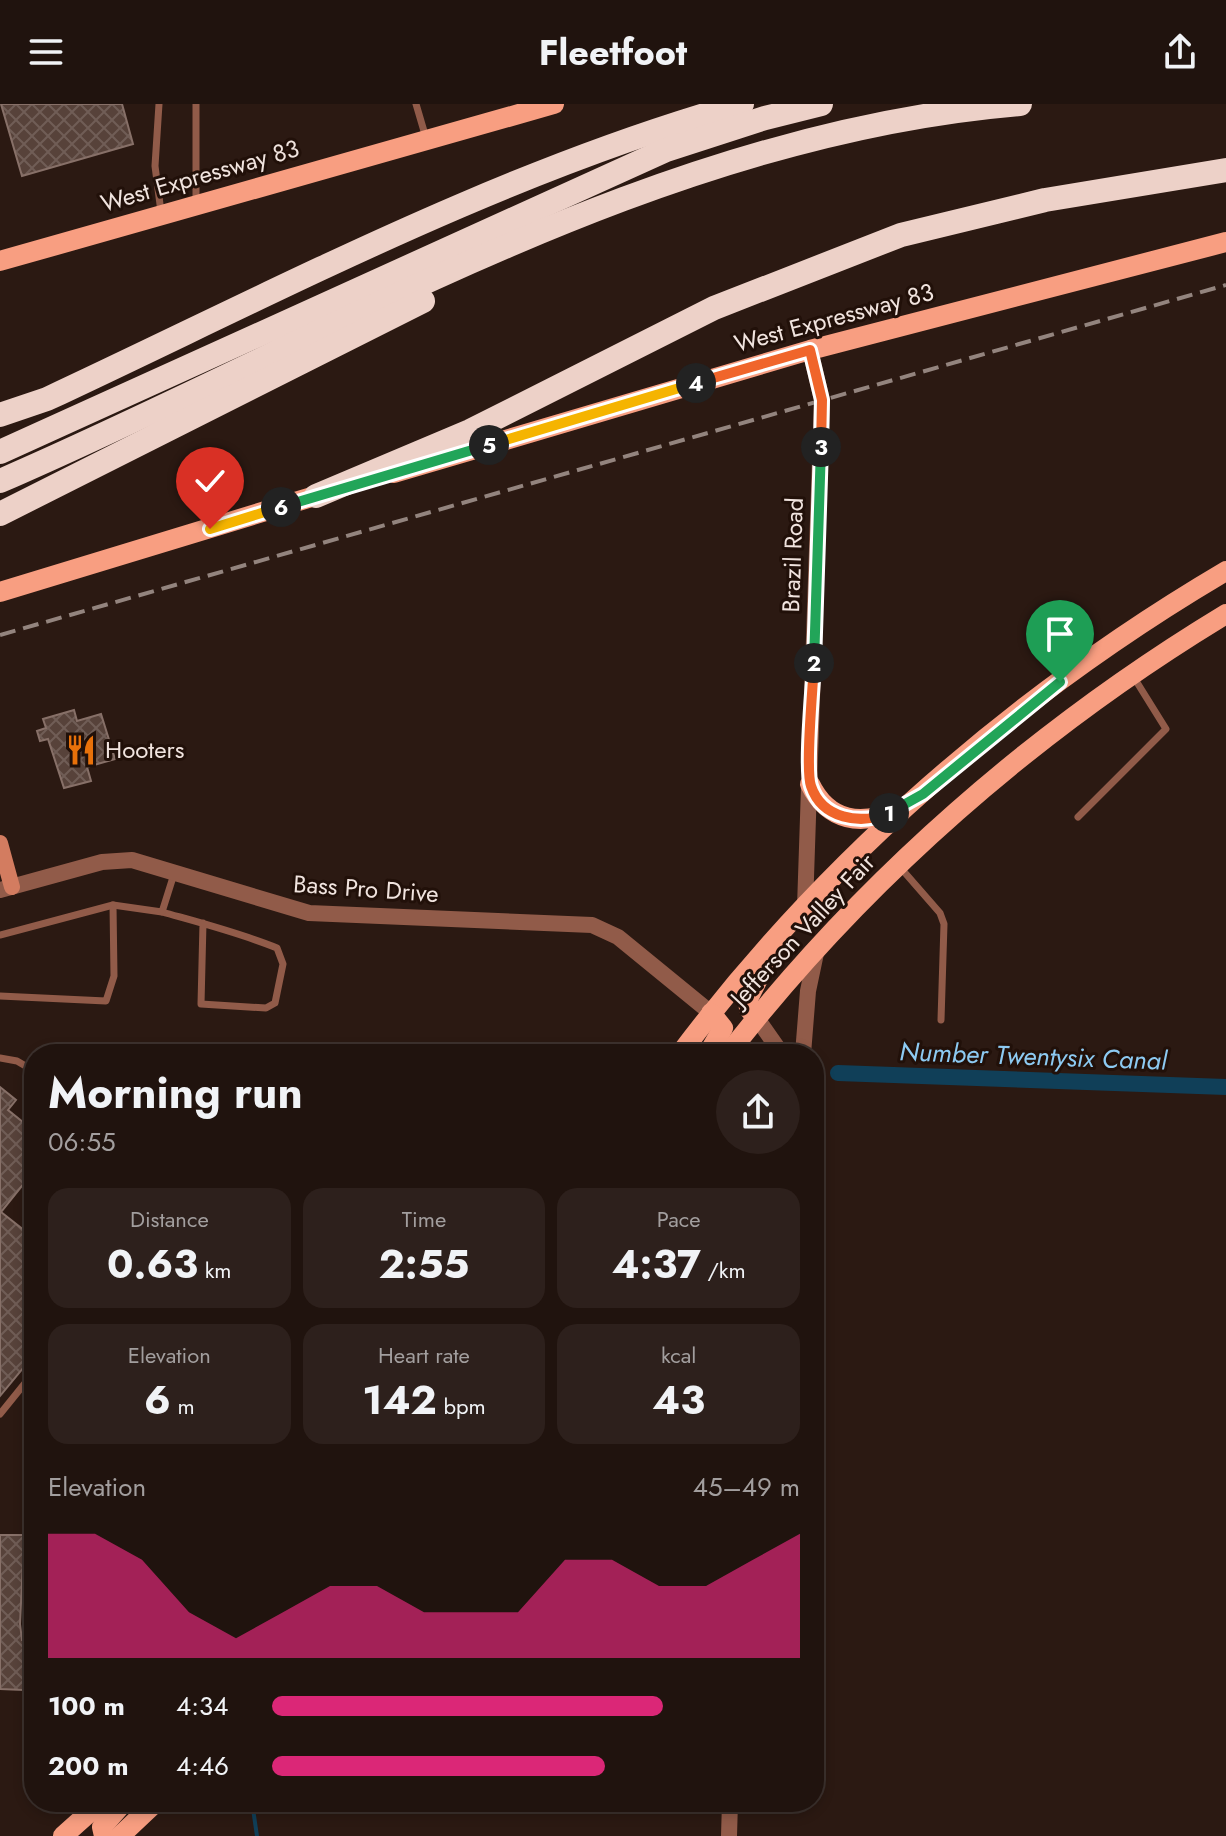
<!DOCTYPE html>
<meta charset="utf-8">
<style>
body{margin:0;font-family:Jost,sans-serif;background:#2d201c;color:#f1f3f6;height:100vh;display:flex;flex-direction:column;font-size:30px;white-space:nowrap}
*{box-sizing:border-box;margin:0}
p{font-size:26px;color:#a29e9e}
.icon{flex:none;width:44px;height:44px;fill:none;stroke:currentColor;stroke-width:2;stroke-linecap:round;stroke-linejoin:round}
.map{position:relative;flex:1;overflow:hidden}
.drawer{position:absolute;left:24px;top:940px;width:800px;height:768px;display:flex;flex-direction:column;background:#20130e;border-radius:32px;box-shadow:0 4px 12px #0003,0 0 0 2px #3d322e}
.drawer>*{flex:none}
.pin{position:absolute;display:grid;place-items:center;width:68px;height:68px;color:#fff;margin:-82px -34px;border-radius:50% 50% 50% 0;rotate:-45deg;box-shadow:0 0 8px #0007}
.pin .icon{rotate:45deg}
.km{position:absolute;width:40px;height:40px;margin:-20px;border-radius:50%;background:#222;color:#fff;font-size:22px;line-height:40px;text-align:center}
.round{display:grid;place-items:center;flex:none;width:84px;height:84px;border-radius:42px;background:#2d201c}
.overview{display:flex;align-items:center;justify-content:space-between;height:136px;padding:0 24px}
h1{font-size:44px;font-weight:700;line-height:60px}
.metrics{display:grid;grid-template-columns:repeat(3,1fr);gap:12px;height:136px;padding:8px 24px}
.metrics div{display:grid;align-content:center;border-radius:20px;background:#2d201c;text-align:center}
.metrics b{font-size:40px;font-weight:700}
.metrics small{font-size:22px;font-weight:400}
.metrics p{font-size:22px}
.chart{height:224px;padding:16px 24px}
.chart p{display:flex;justify-content:space-between}
.chart svg{width:100%;height:144px;margin-top:8px;fill:#db2777;opacity:.7}
ul{padding:0 24px;list-style:none;font-size:26px}
li{display:grid;grid-template-columns:128px 96px 1fr;align-items:center;height:60px}
li i{height:20px;border-radius:10px;background:#db2777}
header{display:flex;justify-content:space-between;align-items:center;height:104px;padding:0 24px;background:#20130e;font-size:36px;font-weight:700}
.map>svg:first-child{display:block}
.lines{fill:none;stroke-linecap:round;stroke-linejoin:round}
.stream{stroke:#103f58;stroke-width:4}
.canal{stroke:#103f58;stroke-width:16}
.building{fill:url(#building-cross-hatch);stroke:#877068;stroke-width:2}
.service{stroke:#915b49;stroke-width:7}
.tertiary{stroke:#915b49;stroke-width:16}
.secondary{stroke:#d37c60;stroke-width:16}
.primary{stroke:#f89e81;stroke-width:20}
.motorway{stroke:#edd1c8;stroke-width:24}
.rail{stroke:#93847e;stroke-width:4;stroke-dasharray:16 8;stroke-linecap:butt}
.split-1-casing{stroke:#fff;stroke-width:16}
.split-2-casing{stroke:#fff;stroke-width:16}
.split-3-casing{stroke:#fff;stroke-width:16}
.split-4-casing{stroke:#fff;stroke-width:16}
.split-5-casing{stroke:#fff;stroke-width:16}
.split-6-casing{stroke:#fff;stroke-width:16}
.split-7-casing{stroke:#fff;stroke-width:16}
.split-1{stroke:#22a559;stroke-width:10}
.split-2{stroke:#f0652b;stroke-width:10}
.split-3{stroke:#22a559;stroke-width:10}
.split-4{stroke:#f0652b;stroke-width:10}
.split-5{stroke:#f5b400;stroke-width:10}
.split-6{stroke:#22a559;stroke-width:10}
.split-7{stroke:#f5b400;stroke-width:10}
.labels{text-anchor:middle;stroke-width:6;stroke-linejoin:round;paint-order:stroke}
.street-label{font-size:24px;fill:#f1e4df;stroke:#211009}
.poi-label{font-size:24px;fill:#f1e4df;stroke:#211009;text-anchor:start}
.water-label{font-size:26px;font-style:italic;fill:#8dcaf2;stroke:#211009}
</style>
<header><svg class="icon" aria-label="menu" viewBox="0 0 24 24"><path d="M4 6h16M4 12h16M4 18h16"/></svg>Fleetfoot<svg class="icon" aria-label="share" viewBox="0 0 24 24"><path d="M12 15V3M7 8l5-5 5 5M5 13v7h14v-7"/></svg></header>
<div class="map">
<svg width="1226" height="1732" viewBox="0 0 1226 1732">
<defs>
<pattern id="building-cross-hatch" width="8" height="8" patternUnits="userSpaceOnUse" patternTransform="scale(2)"><rect width="8" height="8" fill="#57423a"/><path d="M0 0l8 8M0 8l8-8" fill="none" stroke="#705d56"/></pattern>
</defs>
<rect width="100%" height="100%" fill="#2b1912"/>
<g class="lines">
<polyline class="stream" points="252,1698 257,1732"/>
<polyline class="canal" points="838,969 1226,983"/>
</g>
<g class="building">
<polygon points="1,0 122,0 133,40 22,72"/>
<polygon points="74,606 77,617 101,610 115,655 87,663 91,677 64,684 48,635 40,637 37,627 46,624 43,615"/>
<polygon points="0,983 16,996 8,1006 34,1027 34,1067 1,1108 34,1134 34,1251 0,1292"/>
<polygon points="0,1431 23,1431 24,1437 20,1520 22,1536 26,1536 23,1586 0,1585"/>
</g>
<g class="lines">
<g class="service">
<polyline points="159,0 155,62 161,108"/>
<polyline points="196,0 196,98"/>
<polyline points="416,0 426,34"/>
<polyline points="1078,713 1166,625 1133,572"/>
<polyline points="899,762 940,809 944,820 941,916"/>
<path d="M 162,808 C 201,819 240,829 277,844 L 283,860 L 275,899 L 266,904 L 201,900 L 203,819"/>
<polyline points="0,831 113,801 162,808 174,770"/>
<polyline points="0,892 106,897 114,872 113,801"/>
<polyline points="0,954 17,957 34,967"/>
<polyline points="0,1310 34,1268"/>
</g>
<g class="tertiary">
<polyline points="0,786 102,758 132,756 309,809 592,821 618,833 711,909"/>
<polyline points="805,803 822,296 810,246"/>
<polyline points="756,913 782,950"/>
<polyline points="803,950 808,887 816,849"/>
<polyline points="729,1732 730,1698"/>
</g>
<polyline class="secondary" points="0,739 12,783"/>
<g class="primary">
<polyline points="0,157 554,0"/>
<polyline points="394,369 810,246 1226,138"/>
<polyline points="0,488 328,388"/>
<path d="M 810,680 C 828,717 862,724 898,704"/>
<polyline points="756,913 749,905 748,895 772,847"/>
<path d="M 680,950 C 826,756 1017,590 1226,467"/>
<polyline points="708,950 723,924 711,909"/>
<path d="M 728,950 C 864,775 1036,625 1226,510"/>
<polyline points="63,1732 101,1698"/>
<polyline points="104,1732 102,1723 124,1698"/>
<polyline points="120,1732 156,1698"/>
</g>
<g class="motorway">
<path d="M 0,311 L 47,295 C 274,189 500,68 742,0"/>
<polyline points="0,348 666,46 765,14 821,0"/>
<path d="M 0,377 C 329,235 655,30 1020,0"/>
<polyline points="316,392 470,327 714,204 901,131 1045,96 1226,66"/>
<polyline points="0,410 423,197"/>
</g>
<polyline class="rail" points="0,531 1226,181"/>
</g>
<g class="lines">
<g class="split-1-casing">
<polyline id="split-1" points="889,709 923,690 1060,578"/>
</g>
<g class="split-2-casing">
<path id="split-2" d="M 814,559 C 813,583 805,665 811,682 C 822,715 860,721 889,709"/>
</g>
<g class="split-3-casing">
<polyline id="split-3" points="814,559 821,343"/>
</g>
<g class="split-4-casing">
<polyline id="split-4" points="696,279 810,246 822,296 821,343"/>
</g>
<g class="split-5-casing">
<polyline id="split-5" points="489,341 696,279"/>
</g>
<g class="split-6-casing">
<polyline id="split-6" points="281,403 489,341"/>
</g>
<g class="split-7-casing">
<polyline id="split-7" points="210,425 281,403"/>
</g>
<use href="#split-1" class="split-1"/>
<use href="#split-2" class="split-2"/>
<use href="#split-3" class="split-3"/>
<use href="#split-4" class="split-4"/>
<use href="#split-5" class="split-5"/>
<use href="#split-6" class="split-6"/>
<use href="#split-7" class="split-7"/>
</g>
<defs>
<g id="restaurant-bare" transform="scale(2.4)"><path d="M-5-6h1v4h1v-4h1v4h1v-4h1v5L-1.5 .5V6h-2V.5L-5-1ZM5-6V6H3V1.5H1.5Q1.5-4 5-6Z" fill="#e8710a" stroke="#211009" stroke-width="2.5" paint-order="stroke"/></g>
</defs>
<g fill-rule="evenodd">
<use href="#restaurant-bare" x="81" y="646"/>
</g>
<g class="labels">
<g class="street-label">
<text transform="translate(200 72) rotate(-16)" y="8">West Expressway 83</text>
<text transform="translate(834 214) rotate(-15)" y="8">West Expressway 83</text>
<text transform="translate(793 451) rotate(-88)" y="8">Brazil Road</text>
<text transform="translate(366 785) rotate(4)" y="8">Bass Pro Drive</text>
<text transform="translate(803 826) rotate(-47)" y="8">Jefferson Valley Fair</text>
</g>
<g class="poi-label">
<text x="105" y="654">Hooters</text>
</g>
<g class="water-label">
<text transform="translate(1033 952) rotate(2)" y="9">Number Twentysix Canal</text>
</g>
</g>
</svg>
<div class="pin" style="left:1060px;top:578px;background:#1e9e55"><svg class="icon" aria-label="arrive" viewBox="0 0 24 24"><path d="M6 21V4h12l-3 4 3 4H6"/></svg></div>
<div class="pin" style="left:210px;top:425px;background:#d93025"><svg class="icon" aria-label="check" viewBox="0 0 24 24"><path d="M5 12l5 5 9-10"/></svg></div>
<b class="km" style="left:889px;top:709px">1</b>
<b class="km" style="left:814px;top:559px">2</b>
<b class="km" style="left:821px;top:343px">3</b>
<b class="km" style="left:696px;top:279px">4</b>
<b class="km" style="left:489px;top:341px">5</b>
<b class="km" style="left:281px;top:403px">6</b>
<section class="drawer">
<div class="overview"><div><h1>Morning run</h1><p>06:55</p></div><a class="round"><svg class="icon" aria-label="share" viewBox="0 0 24 24"><path d="M12 15V3M7 8l5-5 5 5M5 13v7h14v-7"/></svg></a></div>
<div class="metrics">
<div><p>Distance</p><b>0.63<small> km</small></b></div>
<div><p>Time</p><b>2:55</b></div>
<div><p>Pace</p><b>4:37<small> /km</small></b></div>
</div>
<div class="metrics">
<div><p>Elevation</p><b>6<small> m</small></b></div>
<div><p>Heart rate</p><b>142<small> bpm</small></b></div>
<div><p>kcal</p><b>43</b></div>
</div>
<div class="chart"><p><span>Elevation</span>45–49 m</p>
<svg viewBox="0 0 160 44" preserveAspectRatio="none"><path d="M0 44V6L10 6L20 14L30 30L40 38L50 30L60 22L70 22L80 30L90 30L100 30L110 14L120 14L130 22L140 22L150 14L160 6V44z"/></svg>
</div>
<ul>
<li><b>100 m</b>4:34<i style="width:74%"></i></li>
<li><b>200 m</b>4:46<i style="width:63%"></i></li>
</ul>
</section>
</div>
